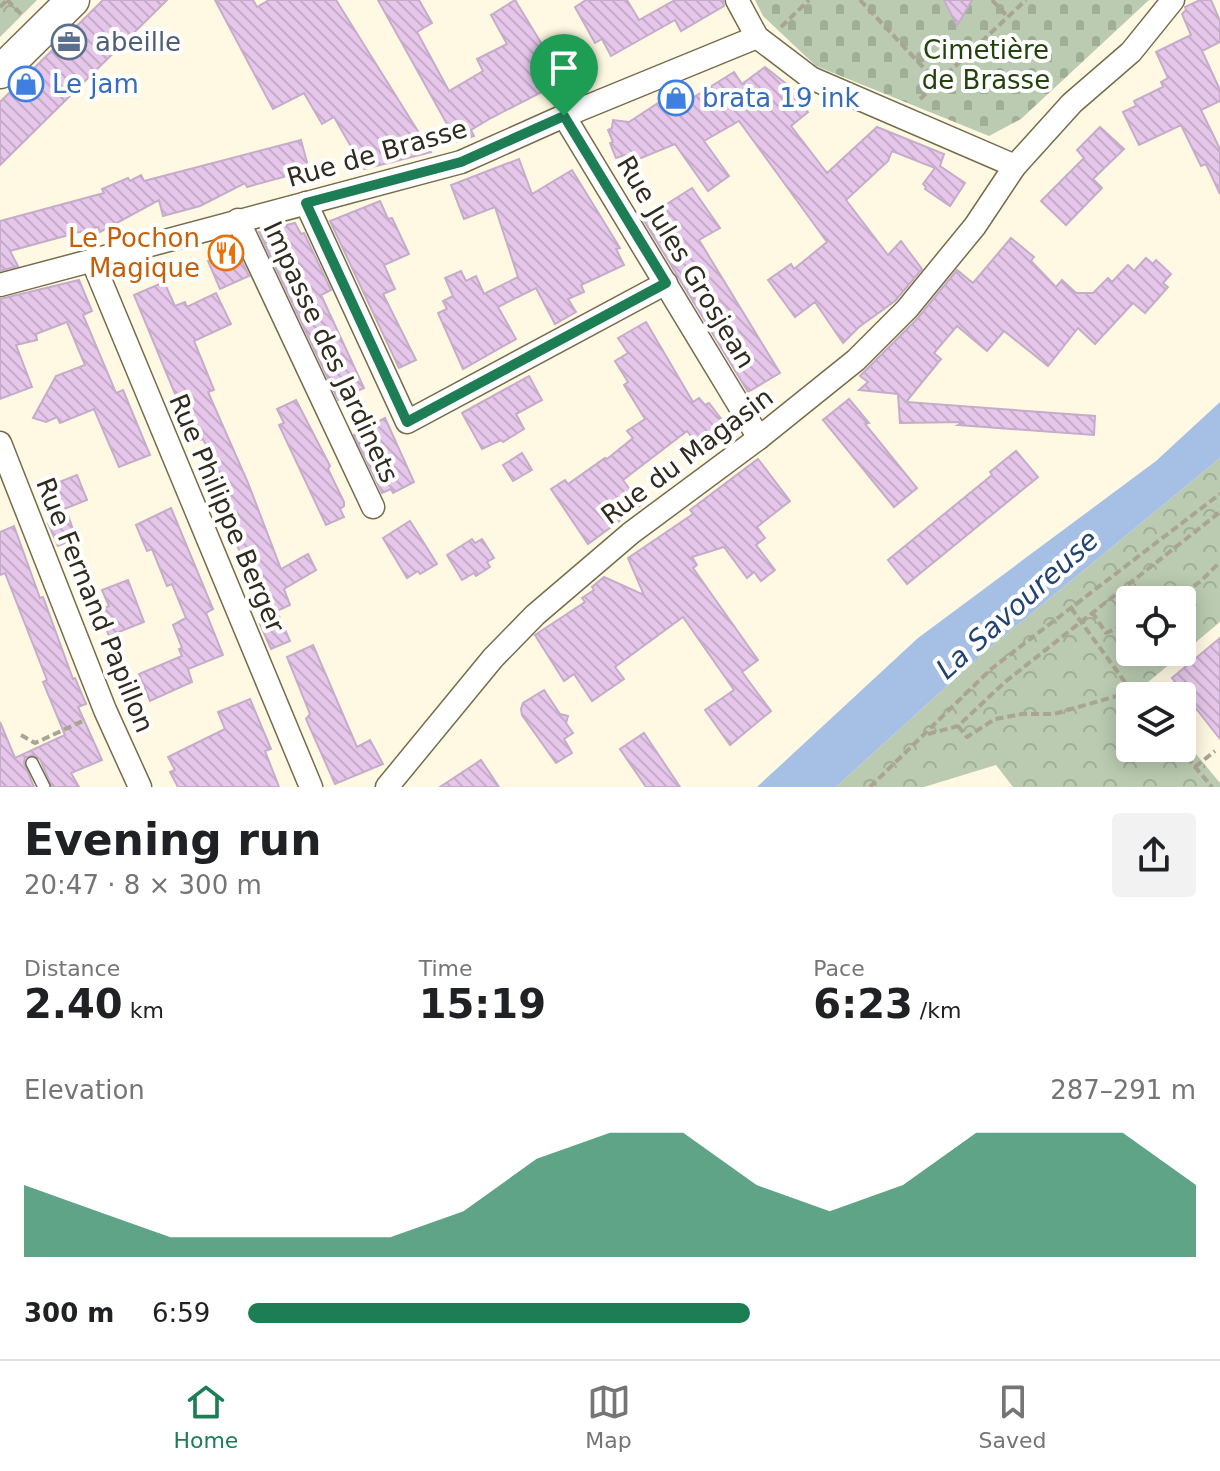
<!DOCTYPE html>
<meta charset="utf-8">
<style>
body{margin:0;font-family:"DejaVu Sans",sans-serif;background:#f2f2f2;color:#202124;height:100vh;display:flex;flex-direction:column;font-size:30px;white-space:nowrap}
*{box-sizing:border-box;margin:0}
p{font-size:26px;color:#757577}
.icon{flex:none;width:44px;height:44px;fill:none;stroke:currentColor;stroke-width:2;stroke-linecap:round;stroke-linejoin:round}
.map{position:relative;height:787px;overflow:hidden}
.details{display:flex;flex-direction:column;background:#fff;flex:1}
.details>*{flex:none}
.tools{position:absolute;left:1116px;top:586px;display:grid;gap:16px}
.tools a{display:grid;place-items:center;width:80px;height:80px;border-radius:8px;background:#fff;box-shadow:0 4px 20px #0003;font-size:40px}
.pin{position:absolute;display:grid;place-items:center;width:68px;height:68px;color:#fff;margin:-82px -34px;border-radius:50% 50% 50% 0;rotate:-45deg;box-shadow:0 0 8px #0007}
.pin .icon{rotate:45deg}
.round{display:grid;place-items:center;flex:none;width:84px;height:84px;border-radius:8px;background:#f2f2f2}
.headline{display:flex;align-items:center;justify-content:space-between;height:136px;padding:0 24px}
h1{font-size:44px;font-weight:700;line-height:60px}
.figures{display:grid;grid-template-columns:repeat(3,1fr);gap:12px;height:136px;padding:8px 24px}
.figures div{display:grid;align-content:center}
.figures b{font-size:40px;font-weight:700}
.figures small{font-size:22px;font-weight:400}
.figures p{font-size:22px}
.chart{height:224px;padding:16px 24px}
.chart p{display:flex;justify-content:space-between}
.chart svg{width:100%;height:144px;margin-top:8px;fill:#1d7e56;opacity:.7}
ul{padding:0 24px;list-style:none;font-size:26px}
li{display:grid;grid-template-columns:128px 96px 1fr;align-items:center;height:60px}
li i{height:20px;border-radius:10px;background:#1d7e56}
.tabs{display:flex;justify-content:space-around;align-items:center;height:112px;border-top:2px solid #e0e0e0;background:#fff;font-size:22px;color:#757577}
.tabs a{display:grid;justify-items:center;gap:4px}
.tabs .on{color:#1d7e56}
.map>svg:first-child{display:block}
.cemetery{fill:url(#cemetery-stones)}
.park{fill:url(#park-crowns);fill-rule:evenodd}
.water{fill:#a6bfe4}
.building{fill:url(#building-back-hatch);stroke:#c5adc9;stroke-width:2}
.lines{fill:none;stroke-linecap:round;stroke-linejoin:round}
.service-casing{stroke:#766c4d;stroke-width:14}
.minor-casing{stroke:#766c4d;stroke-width:25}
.secondary-casing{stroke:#766c4d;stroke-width:35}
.path{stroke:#aaa492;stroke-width:4;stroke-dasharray:8 4;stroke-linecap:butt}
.service{stroke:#fff;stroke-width:11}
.minor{stroke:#fff;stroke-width:22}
.secondary{stroke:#fff;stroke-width:32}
.route-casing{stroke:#fff;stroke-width:16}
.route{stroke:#1d7e56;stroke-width:10}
.labels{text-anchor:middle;stroke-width:8;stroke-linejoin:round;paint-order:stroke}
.service-label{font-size:26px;fill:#4e5e75;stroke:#fff;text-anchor:start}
.park-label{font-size:26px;fill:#24430c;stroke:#fff}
.shop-label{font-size:26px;fill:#366cbe;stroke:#fff;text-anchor:start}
.street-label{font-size:26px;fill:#302b1e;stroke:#fff}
.food-label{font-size:26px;fill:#c56008;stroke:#fff;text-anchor:end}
.water-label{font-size:28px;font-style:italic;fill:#224271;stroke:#fff}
</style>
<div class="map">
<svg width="1220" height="787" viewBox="0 0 1220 787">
<defs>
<pattern id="cemetery-stones" width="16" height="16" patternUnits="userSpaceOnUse" patternTransform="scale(2)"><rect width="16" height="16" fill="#bacbb1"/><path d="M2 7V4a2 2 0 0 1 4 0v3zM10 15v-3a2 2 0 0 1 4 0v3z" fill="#a0ae98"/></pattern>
<pattern id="park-crowns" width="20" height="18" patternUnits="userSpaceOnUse" patternTransform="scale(2)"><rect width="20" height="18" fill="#bacbb1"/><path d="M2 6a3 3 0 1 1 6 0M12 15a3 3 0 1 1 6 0" fill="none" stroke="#a0ae98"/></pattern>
<pattern id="building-back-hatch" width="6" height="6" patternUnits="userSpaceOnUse" patternTransform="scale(2)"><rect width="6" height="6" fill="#e6c7eb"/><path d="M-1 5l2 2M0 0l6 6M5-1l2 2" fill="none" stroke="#c6abc9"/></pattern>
</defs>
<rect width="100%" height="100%" fill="#fff9e3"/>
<polygon class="cemetery" points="755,0 1149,0 1021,119 989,136 816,66 763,16"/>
<g class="park">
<polygon points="0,0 37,0 0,37"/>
<path d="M 1220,458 L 1220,622 L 1141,688 L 1147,696 L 1130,696 L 1130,748 L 1182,748 L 1182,737 L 1220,783 L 1220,787 L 1013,787 L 996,765 L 924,787 L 836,787 L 981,655 ZM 1130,600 L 1182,600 L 1182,652 L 1130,652 Z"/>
</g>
<polygon class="water" points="1220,402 1220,458 981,655 836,787 757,787 918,638 1156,461"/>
<g class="building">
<polygon points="103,0 167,0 0,165 0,102"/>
<polygon points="215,0 253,0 257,7 269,0 336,0 431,152 364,169 334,117 322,124 304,93 273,109"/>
<polygon points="378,0 419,0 432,23 417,32 449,91 483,71 477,59 507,44 491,15 515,0 546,51 549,48 567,79 491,118 471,130 474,136 457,142"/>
<polygon points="586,0 627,0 639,20 675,0 723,0 724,6 681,31 675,20 611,56 602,39 595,43 575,7"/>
<polygon points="944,0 972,0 957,26"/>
<polygon points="1200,0 1211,0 1220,21 1220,42 1202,51 1220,90 1220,101 1201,110 1220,149 1220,194 1206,164 1201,166 1181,125 1139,145 1123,112 1136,106 1134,101 1163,87 1161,82 1168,78 1156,52 1191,35 1182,14 1186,10 1185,7"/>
<polygon points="765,67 793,89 791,91 808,112 791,126 827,173 877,127 944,154 940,166 965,183 950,206 925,189 926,187 923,184 935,168 892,151 888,161 846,200 888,255 901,241 922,269 895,301 859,327 843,343 815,302 795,317 768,280 791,264 794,269 827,242 739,121 704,141 729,176 708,191 675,144 629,163 625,155 616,158 610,143 613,142 608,130 612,128 613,120 629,122 681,88 689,100 734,72 742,84"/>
<polygon points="1100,127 1124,149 1093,179 1102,188 1066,225 1041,201 1084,158 1077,150"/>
<polygon points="301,140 309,170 247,187 245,183 200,206 163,216 159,200 100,232 98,227 10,251 18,266 0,271 0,221 104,193 102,189 128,178 130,181 141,175 144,181"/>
<polygon points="519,159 532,194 572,170 620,248 616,249 624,265 581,285 584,292 568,299 576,312 555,324 536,288 498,307 516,339 463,369 438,313 447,309 443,301 453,296 445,278 461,271 466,281 476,276 484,294 518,277 495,207 464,219 451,185"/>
<polygon points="692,188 720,228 699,240 780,373 748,392 643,219"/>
<polygon points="380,201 388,219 392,218 409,254 384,265 395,289 383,294 416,360 399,368 330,221"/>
<polygon points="295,223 301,234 304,233 331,290 321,295 364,388 338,400 259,232"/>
<polygon points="1011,238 1034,257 1031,261 1056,287 1062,280 1076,293 1093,293 1108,278 1112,282 1128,265 1134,271 1146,258 1153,264 1156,260 1171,274 1163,283 1168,287 1145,313 1133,303 1095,344 1078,328 1048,366 1004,331 987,351 957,326 934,353 941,359 906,402 1095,416 1094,435 958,425 964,422 900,423 898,394 859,390 868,382 860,376 917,319 957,270 973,283"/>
<polygon points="236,248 249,276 220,289 208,261"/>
<polygon points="79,280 92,311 83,315 116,393 123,390 150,455 119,467 94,409 60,423 57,417 46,422 33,418 56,376 85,365 67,322 36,334 37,340 16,345 32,387 0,399 0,299"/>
<polygon points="164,282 175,306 185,302 187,307 216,293 231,324 194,341 214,390 208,392 248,483 281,569 308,554 316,570 284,589 290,605 266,616 208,474 218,469 203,439 195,442 134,295"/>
<polygon points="646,322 693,402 699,398 705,405 709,403 732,433 705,454 687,431 623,480 641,505 588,544 551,489 565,480 568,484 605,458 607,459 633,438 627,431 645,419 624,385 628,382 615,361 628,353 618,338"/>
<polygon points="529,376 542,400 516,414 524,429 503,442 501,440 482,449 462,413"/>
<polygon points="849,399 869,423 865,424 917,488 894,507 823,420"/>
<polygon points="296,400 330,466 328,469 344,502 344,506 340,509 344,517 326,525 279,425 284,423 277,409"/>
<polygon points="385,418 414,482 393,493 391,489 382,493 354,435"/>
<polygon points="1016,451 1038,477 907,584 888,560 992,475 990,472"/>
<polygon points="522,453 532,470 513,481 503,465"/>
<polygon points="758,459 790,501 757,527 765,538 756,545 775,570 761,581 754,572 747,578 724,547 692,557 697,565 693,568 758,660 742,672 771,711 730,745 705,710 734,690 683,617 615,667 624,679 592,701 574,674 564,681 535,635 585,602 582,598 594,590 592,587 604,577 644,595 628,558 693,514 690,510"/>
<polygon points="77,475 87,500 59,511 49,486"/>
<polygon points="171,508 213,609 206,613 223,655 188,669 192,682 150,701 139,674 182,656 179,649 182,648 173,625 186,618 172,584 167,586 152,549 147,551 136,525"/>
<polygon points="68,515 76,538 58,546 48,523"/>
<polygon points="410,521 437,564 420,574 418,571 407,578 383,538"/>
<polygon points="14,526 40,598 43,597 73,679 75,678 86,704 78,707 102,760 71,773 79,787 52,787 40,759 32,755 25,758 24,763 34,787 0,787 0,722 15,758 65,735 43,682 47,680 5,573 0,575 0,532"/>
<polygon points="472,539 475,543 482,539 494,558 487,562 490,567 476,576 474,573 462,580 447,555"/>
<polygon points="128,580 144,622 109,636 99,610 109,606 102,590"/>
<polygon points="279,616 290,641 271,649 260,624"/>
<polygon points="1220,638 1220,739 1172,678"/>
<polygon points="313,645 357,747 370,740 383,764 335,784 306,719 310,714 287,657"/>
<polygon points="544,690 560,714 568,716 566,723 573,733 564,739 572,753 556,763 522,715 521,709 523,703"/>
<polygon points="250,699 271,749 265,751 279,787 178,787 170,772 175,770 168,757 225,729 218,712"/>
<polygon points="644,733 680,787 646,787 620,749"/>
<polygon points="481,760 499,787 440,787"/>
</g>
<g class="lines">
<g class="service-casing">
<polyline id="service" points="32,763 44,787"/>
</g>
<g class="minor-casing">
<g id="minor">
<polyline points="737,0 757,37 811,78 1015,166"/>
<polyline points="564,116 759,438"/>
<polyline points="306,203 407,422 666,283"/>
<polyline points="238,220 373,507"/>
<polyline points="92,260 311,787"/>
<polyline points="0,285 461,162 564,116 757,37"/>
<polyline points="0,443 105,710 140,787"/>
<polyline points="387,787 493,658 535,615 631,533 759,438 856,360 907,309 975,226 1015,166 1072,103 1131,52 1173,0"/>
</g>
</g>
<g class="secondary-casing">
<polyline id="secondary" points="0,72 73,0"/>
</g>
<g class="path">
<polyline points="7,0 21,14"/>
<polyline points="860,0 938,83"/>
<polyline points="992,0 1008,17"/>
<polyline points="0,7 7,0"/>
<polyline points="781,27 809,0"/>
<polyline points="920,99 1026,0"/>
<polyline points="1174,600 1201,581 1220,562"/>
<polyline points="1071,608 1135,696"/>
<polyline points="1092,612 1106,633 1130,623"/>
<polyline points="958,726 967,737 995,719 1022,714 1054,714 1131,692"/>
<polyline points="928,734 958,726 1005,682 1220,512"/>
<polyline points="21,735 35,743 85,720"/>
<polyline points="1179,748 1212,787"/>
<polyline points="1195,767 1215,751"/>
<polyline points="870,787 991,669 1220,494"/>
</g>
<use href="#service" class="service"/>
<use href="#minor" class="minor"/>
<use href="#secondary" class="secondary"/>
</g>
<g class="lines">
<g class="route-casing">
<polygon id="route" points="564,116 666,283 407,422 306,203 461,162"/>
</g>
<use href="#route" class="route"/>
</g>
<defs>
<g id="office-ring" transform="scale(1.8)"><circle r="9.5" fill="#fff" stroke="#5c6f8a" stroke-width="1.5"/><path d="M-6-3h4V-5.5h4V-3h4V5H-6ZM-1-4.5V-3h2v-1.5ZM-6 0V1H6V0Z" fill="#5c6f8a"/></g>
<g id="shop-ring" transform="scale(1.8)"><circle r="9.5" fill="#fff" stroke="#3f7fe0" stroke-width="1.5"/><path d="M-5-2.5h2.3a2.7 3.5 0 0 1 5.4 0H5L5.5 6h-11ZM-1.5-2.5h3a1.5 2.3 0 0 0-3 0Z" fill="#3f7fe0"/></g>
<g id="restaurant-ring" transform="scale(1.8)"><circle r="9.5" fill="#fff" stroke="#e8710a" stroke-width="1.5"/><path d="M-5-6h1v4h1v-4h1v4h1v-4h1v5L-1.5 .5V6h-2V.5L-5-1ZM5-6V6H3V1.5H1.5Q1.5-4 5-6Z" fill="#e8710a"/></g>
</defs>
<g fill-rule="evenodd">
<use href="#office-ring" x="69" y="42"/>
<use href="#shop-ring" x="26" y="84"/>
<use href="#shop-ring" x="676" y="98"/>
<use href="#restaurant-ring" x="226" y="253"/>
</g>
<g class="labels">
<g class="service-label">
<text x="95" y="51">abeille</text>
</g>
<g class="park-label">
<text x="986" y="59">Cimetière<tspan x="986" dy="30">de Brasse</tspan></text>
</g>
<g class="shop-label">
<text x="52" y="93">Le jam</text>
<text x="702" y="107">brata 19 ink</text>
</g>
<g class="street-label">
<text transform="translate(377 153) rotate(-16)" y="9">Rue de Brasse</text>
<text transform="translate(686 262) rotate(59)" y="9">Rue Jules Grosjean</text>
<text transform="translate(331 352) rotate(65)" y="9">Impasse des Jardinets</text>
<text transform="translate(687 456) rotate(-37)" y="9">Rue du Magasin</text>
<text transform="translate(227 513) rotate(67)" y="9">Rue Philippe Berger</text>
<text transform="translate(95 605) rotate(68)" y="9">Rue Fernand Papillon</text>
</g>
<g class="food-label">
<text x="200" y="247">Le Pochon<tspan x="200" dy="30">Magique</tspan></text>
</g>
<g class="water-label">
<text transform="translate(1017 604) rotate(-42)" y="10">La Savoureuse</text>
</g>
</g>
</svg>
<div class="tools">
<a><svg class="icon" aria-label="locate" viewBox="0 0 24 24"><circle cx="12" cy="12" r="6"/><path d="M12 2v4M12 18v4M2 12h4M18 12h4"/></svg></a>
<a><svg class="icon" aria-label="layers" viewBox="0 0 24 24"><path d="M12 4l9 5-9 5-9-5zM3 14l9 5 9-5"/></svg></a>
</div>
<div class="pin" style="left:564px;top:116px;background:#1e9e55"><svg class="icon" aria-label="arrive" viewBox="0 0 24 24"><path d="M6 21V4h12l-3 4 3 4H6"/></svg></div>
</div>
<section class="details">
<div class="headline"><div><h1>Evening run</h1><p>20:47 · 8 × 300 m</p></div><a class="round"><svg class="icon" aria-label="share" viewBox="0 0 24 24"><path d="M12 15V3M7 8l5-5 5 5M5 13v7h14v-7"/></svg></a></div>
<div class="figures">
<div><p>Distance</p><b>2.40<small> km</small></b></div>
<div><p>Time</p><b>15:19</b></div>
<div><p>Pace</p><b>6:23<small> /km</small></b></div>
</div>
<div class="chart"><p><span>Elevation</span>287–291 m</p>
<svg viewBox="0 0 160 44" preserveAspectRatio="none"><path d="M0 44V22L10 30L20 38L30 38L40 38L50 38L60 30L70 14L80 6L90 6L100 22L110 30L120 22L130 6L140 6L150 6L160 22V44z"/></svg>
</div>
<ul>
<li><b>300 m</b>6:59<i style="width:53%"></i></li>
</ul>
</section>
<nav class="tabs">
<a class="on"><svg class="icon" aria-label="home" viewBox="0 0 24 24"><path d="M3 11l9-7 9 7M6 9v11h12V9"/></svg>Home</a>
<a><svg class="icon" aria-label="map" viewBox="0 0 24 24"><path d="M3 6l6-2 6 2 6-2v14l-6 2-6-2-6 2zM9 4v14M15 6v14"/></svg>Map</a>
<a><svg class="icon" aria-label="saved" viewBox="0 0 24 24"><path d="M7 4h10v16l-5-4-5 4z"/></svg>Saved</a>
</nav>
